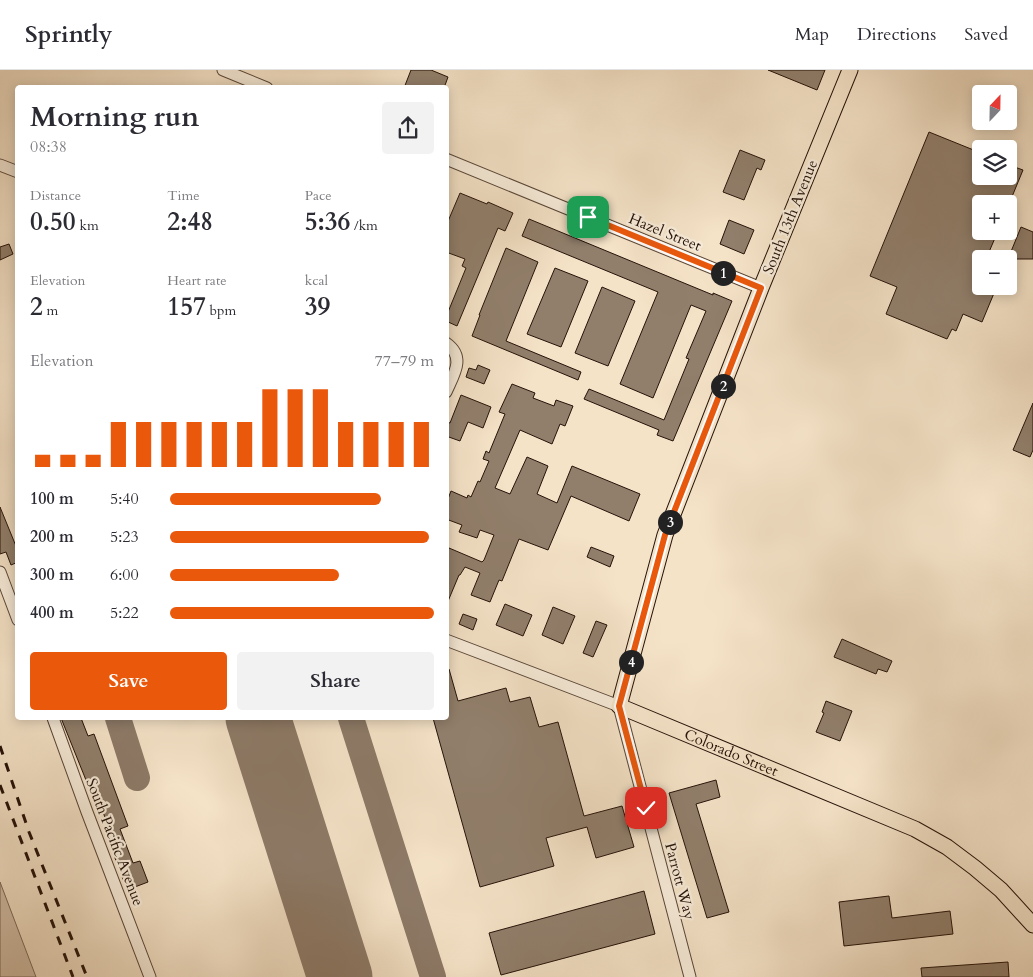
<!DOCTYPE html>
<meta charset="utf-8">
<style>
body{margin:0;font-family:Cardo,serif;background:#f2f2f3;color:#2b2b33;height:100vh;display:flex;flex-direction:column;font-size:19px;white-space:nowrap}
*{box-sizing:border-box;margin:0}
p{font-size:16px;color:#7c7c81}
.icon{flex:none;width:28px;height:28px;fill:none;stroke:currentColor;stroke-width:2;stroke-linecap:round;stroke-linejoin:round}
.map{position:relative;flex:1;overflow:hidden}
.panel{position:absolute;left:15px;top:15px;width:434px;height:635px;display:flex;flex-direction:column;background:#fff;border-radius:5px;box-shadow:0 2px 12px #0003}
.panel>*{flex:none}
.needle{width:32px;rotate:22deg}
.buttons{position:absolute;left:972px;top:15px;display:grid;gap:10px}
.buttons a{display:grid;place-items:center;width:45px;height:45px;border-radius:5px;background:#fff;box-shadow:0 2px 12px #0003;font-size:25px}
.pin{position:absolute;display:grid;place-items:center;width:42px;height:42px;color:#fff;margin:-21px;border-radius:10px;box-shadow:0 2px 8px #0006}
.km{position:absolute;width:25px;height:25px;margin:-12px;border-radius:50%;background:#222;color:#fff;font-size:14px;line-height:25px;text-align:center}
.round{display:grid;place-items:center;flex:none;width:52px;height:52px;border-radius:5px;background:#f2f2f3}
.summary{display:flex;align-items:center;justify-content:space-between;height:85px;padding:0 15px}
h1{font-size:28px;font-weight:600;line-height:38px}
.stats{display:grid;grid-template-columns:repeat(3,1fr);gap:8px;height:85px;padding:5px 15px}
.stats div{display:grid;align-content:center}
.stats b{font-size:25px;font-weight:600}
.stats small{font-size:14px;font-weight:400}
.stats p{font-size:14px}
.chart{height:140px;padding:10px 15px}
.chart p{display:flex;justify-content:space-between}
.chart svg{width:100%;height:90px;margin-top:5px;stroke:#ea580c;stroke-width:6}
.action{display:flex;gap:10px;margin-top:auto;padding:10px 15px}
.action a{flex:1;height:58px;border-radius:5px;background:#ea580c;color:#fff;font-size:20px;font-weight:600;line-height:58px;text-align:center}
.action a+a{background:#f2f2f3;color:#2b2b33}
ul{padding:0 15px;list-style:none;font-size:16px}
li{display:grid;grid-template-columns:80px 60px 1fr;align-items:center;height:38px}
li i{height:12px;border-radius:6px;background:#ea580c}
header{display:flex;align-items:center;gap:30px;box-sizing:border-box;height:70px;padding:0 25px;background:#fff;border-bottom:1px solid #e1e1e2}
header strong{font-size:24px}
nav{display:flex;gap:28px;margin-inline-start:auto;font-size:18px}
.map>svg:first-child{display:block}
.green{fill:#d2bfa8;stroke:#7c6858}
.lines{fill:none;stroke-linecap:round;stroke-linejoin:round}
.taxiway{stroke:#8d7a68;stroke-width:26}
.runway{stroke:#8d7a68;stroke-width:65}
.building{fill:#917f6c;stroke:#251209}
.minor-casing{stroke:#594639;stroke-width:13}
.major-casing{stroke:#251209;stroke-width:17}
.minor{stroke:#f8eddb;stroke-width:11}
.major{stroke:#f5e3c8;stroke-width:15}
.rail{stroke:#251209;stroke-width:3;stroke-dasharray:9 9;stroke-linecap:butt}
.route-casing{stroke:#fff;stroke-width:10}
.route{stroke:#ea580c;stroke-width:6}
.labels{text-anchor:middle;stroke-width:4.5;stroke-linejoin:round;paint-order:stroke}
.street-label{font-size:15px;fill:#251209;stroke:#f8eddb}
</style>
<header>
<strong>Sprintly</strong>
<nav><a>Map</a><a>Directions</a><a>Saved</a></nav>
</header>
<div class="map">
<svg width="1033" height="907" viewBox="0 0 1033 907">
<rect width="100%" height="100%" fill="#f5e3c8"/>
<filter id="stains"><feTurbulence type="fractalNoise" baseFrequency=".004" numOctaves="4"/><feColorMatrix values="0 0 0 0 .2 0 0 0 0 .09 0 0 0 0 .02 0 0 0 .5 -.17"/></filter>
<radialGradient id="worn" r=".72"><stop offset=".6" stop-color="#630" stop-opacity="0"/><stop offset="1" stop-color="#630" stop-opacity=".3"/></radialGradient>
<polygon class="green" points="0,812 36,907 0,907"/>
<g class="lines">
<g class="taxiway">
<polyline points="118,648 137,708"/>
<polyline points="351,648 433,907"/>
</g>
<polyline class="runway" points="258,648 340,907"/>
</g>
<g class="building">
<polygon points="411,0 431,0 448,7 444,18 404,18"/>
<polygon points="768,0 825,0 817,20"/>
<polygon points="929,62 981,83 981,106 1009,106 1009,95 1023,100 1009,134 981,134 981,161 998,161 989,182 1006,189 981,189 981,216 997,216 982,252 963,244 956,261 952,259 947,269 886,244 897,217 870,206"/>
<polygon points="740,80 765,90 761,100 757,98 744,130 723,122"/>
<polygon points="460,123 487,134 488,132 513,143 505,161 498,158 457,256 446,251 446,247 466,198 462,196 465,189 446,182 446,156"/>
<polygon points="529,149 713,225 713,223 732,231 673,371 657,365 659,360 584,329 589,319 664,350 689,289 686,288 706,241 691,235 653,328 620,314 658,222 522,166"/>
<polygon points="729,150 754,160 744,184 720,174"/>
<polygon points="1021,157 1033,162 1033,189 1008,189"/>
<polygon points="9,174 13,184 0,190 0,177"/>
<polygon points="506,178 538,192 506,271 581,302 578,310 472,266 480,245 479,245"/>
<polygon points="555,198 588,211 561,277 527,264"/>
<polygon points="602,217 635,231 608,296 575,283"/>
<polygon points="478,295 490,300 484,314 466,307 469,298 476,300"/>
<polygon points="512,314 535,323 533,328 554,336 556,330 573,336 565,356 560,354 552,374 520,360 495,418 510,424 527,387 548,396 537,424 557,433 572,396 640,424 629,451 571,426 548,480 519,469 502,511 499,510 490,532 471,525 480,503 465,497 460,505 459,505 446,536 446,485 449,478 482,492 484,490 494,465 480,460 477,468 459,462 462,455 446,449 446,434 451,421 467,428 468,425 471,427 478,411 480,412 489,391 483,389 486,381 489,383 505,344 499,342"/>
<polygon points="461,325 491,337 483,358 468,352 460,371 446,366 446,352 450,353"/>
<polygon points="1033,333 1033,380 1030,387 1013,380"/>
<polygon points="0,437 18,481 18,492 11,495 6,482 0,484"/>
<polygon points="591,477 614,486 610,497 587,487"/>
<polygon points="505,534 532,545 523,566 496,555"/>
<polygon points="553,537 575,546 563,574 542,565"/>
<polygon points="463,544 477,549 473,560 459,554"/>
<polygon points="596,551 607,555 593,587 583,583"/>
<polygon points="842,569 892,591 887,602 878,599 876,604 834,587"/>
<polygon points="446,599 449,599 458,631 506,618 510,632 530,627 539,657 558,652 584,746 622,736 634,777 596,788 587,757 546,768 554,796 480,817 433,648 446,648"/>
<polygon points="826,631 852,641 840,671 816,662 824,643 822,642"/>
<polygon points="61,648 81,648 88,666 94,664 128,756 120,759 133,793 140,791 148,812 127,820 106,764 111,763 96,724 92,725"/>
<polygon points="716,710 720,727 696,734 729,842 707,848 669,723"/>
<polygon points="644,821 655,864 501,905 489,863"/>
<polygon points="889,826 892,848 950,841 953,864 844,876 839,832"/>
<polygon points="1008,892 1009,907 922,907 921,898"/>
</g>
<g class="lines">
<g class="minor-casing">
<g id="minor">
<polyline points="223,0 267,18"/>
<polyline points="446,89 761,218"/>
<polyline points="0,95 18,102"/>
<path d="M 446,273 C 466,287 454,304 446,322"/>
<polyline points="0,502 18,550"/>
<polyline points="446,570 619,636 690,907"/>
<polyline points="53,648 87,742 150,907"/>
</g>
</g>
<g class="major-casing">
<g id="major">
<path id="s1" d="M 850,0 L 761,218 L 665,465 L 619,636 L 915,759 L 947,777 L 975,798 L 1001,820 L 1033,855"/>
</g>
</g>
<use href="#minor" class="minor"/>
<use href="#major" class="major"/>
<g class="rail">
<polyline points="0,676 29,762 87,907"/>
<polyline points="0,715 73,907"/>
</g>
</g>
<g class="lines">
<g class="route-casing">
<polyline id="route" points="588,147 761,218 665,465 619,636 646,738"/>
</g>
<use href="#route" class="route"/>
</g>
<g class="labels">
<g class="street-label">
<text transform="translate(790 147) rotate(-68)" y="5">South 13th Avenue</text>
<text transform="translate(665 162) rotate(22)" y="5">Hazel Street</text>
<text dy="5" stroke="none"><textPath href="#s1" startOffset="799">Colorado Street</textPath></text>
<text transform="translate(115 772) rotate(69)" y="5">South Pacific Avenue</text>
<text transform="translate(680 811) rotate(75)" y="5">Parrott Way</text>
</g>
</g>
<rect width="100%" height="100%" filter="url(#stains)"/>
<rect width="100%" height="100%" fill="url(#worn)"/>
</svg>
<div class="buttons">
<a><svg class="needle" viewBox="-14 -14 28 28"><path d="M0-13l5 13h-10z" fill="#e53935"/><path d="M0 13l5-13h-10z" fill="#7c7c81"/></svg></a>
<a><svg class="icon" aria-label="layers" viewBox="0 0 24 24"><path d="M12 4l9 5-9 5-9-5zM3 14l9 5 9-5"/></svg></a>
<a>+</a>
<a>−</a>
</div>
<div class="pin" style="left:588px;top:147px;background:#1e9e55"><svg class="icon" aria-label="arrive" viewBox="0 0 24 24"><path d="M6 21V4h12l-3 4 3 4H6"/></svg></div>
<div class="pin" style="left:646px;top:738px;background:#d93025"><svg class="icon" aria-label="check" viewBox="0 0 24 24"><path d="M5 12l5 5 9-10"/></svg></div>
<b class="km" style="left:723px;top:203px">1</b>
<b class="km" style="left:723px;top:316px">2</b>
<b class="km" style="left:670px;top:452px">3</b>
<b class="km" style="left:631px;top:592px">4</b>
<section class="panel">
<div class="summary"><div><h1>Morning run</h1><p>08:38</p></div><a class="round"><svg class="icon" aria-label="share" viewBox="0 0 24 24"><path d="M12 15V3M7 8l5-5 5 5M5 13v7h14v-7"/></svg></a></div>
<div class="stats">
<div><p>Distance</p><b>0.50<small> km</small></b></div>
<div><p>Time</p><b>2:48</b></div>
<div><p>Pace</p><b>5:36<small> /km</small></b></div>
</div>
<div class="stats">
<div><p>Elevation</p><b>2<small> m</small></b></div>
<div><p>Heart rate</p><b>157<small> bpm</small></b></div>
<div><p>kcal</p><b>39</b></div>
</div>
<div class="chart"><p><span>Elevation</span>77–79 m</p>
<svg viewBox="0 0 160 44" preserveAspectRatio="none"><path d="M5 44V38M15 44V38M25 44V38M35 44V22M45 44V22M55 44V22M65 44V22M75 44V22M85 44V22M95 44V6M105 44V6M115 44V6M125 44V22M135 44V22M145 44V22M155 44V22"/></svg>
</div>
<ul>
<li><b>100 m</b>5:40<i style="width:80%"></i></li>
<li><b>200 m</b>5:23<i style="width:98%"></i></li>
<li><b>300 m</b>6:00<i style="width:64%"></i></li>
<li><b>400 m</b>5:22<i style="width:100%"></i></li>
</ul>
<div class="action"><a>Save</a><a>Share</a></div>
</section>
</div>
